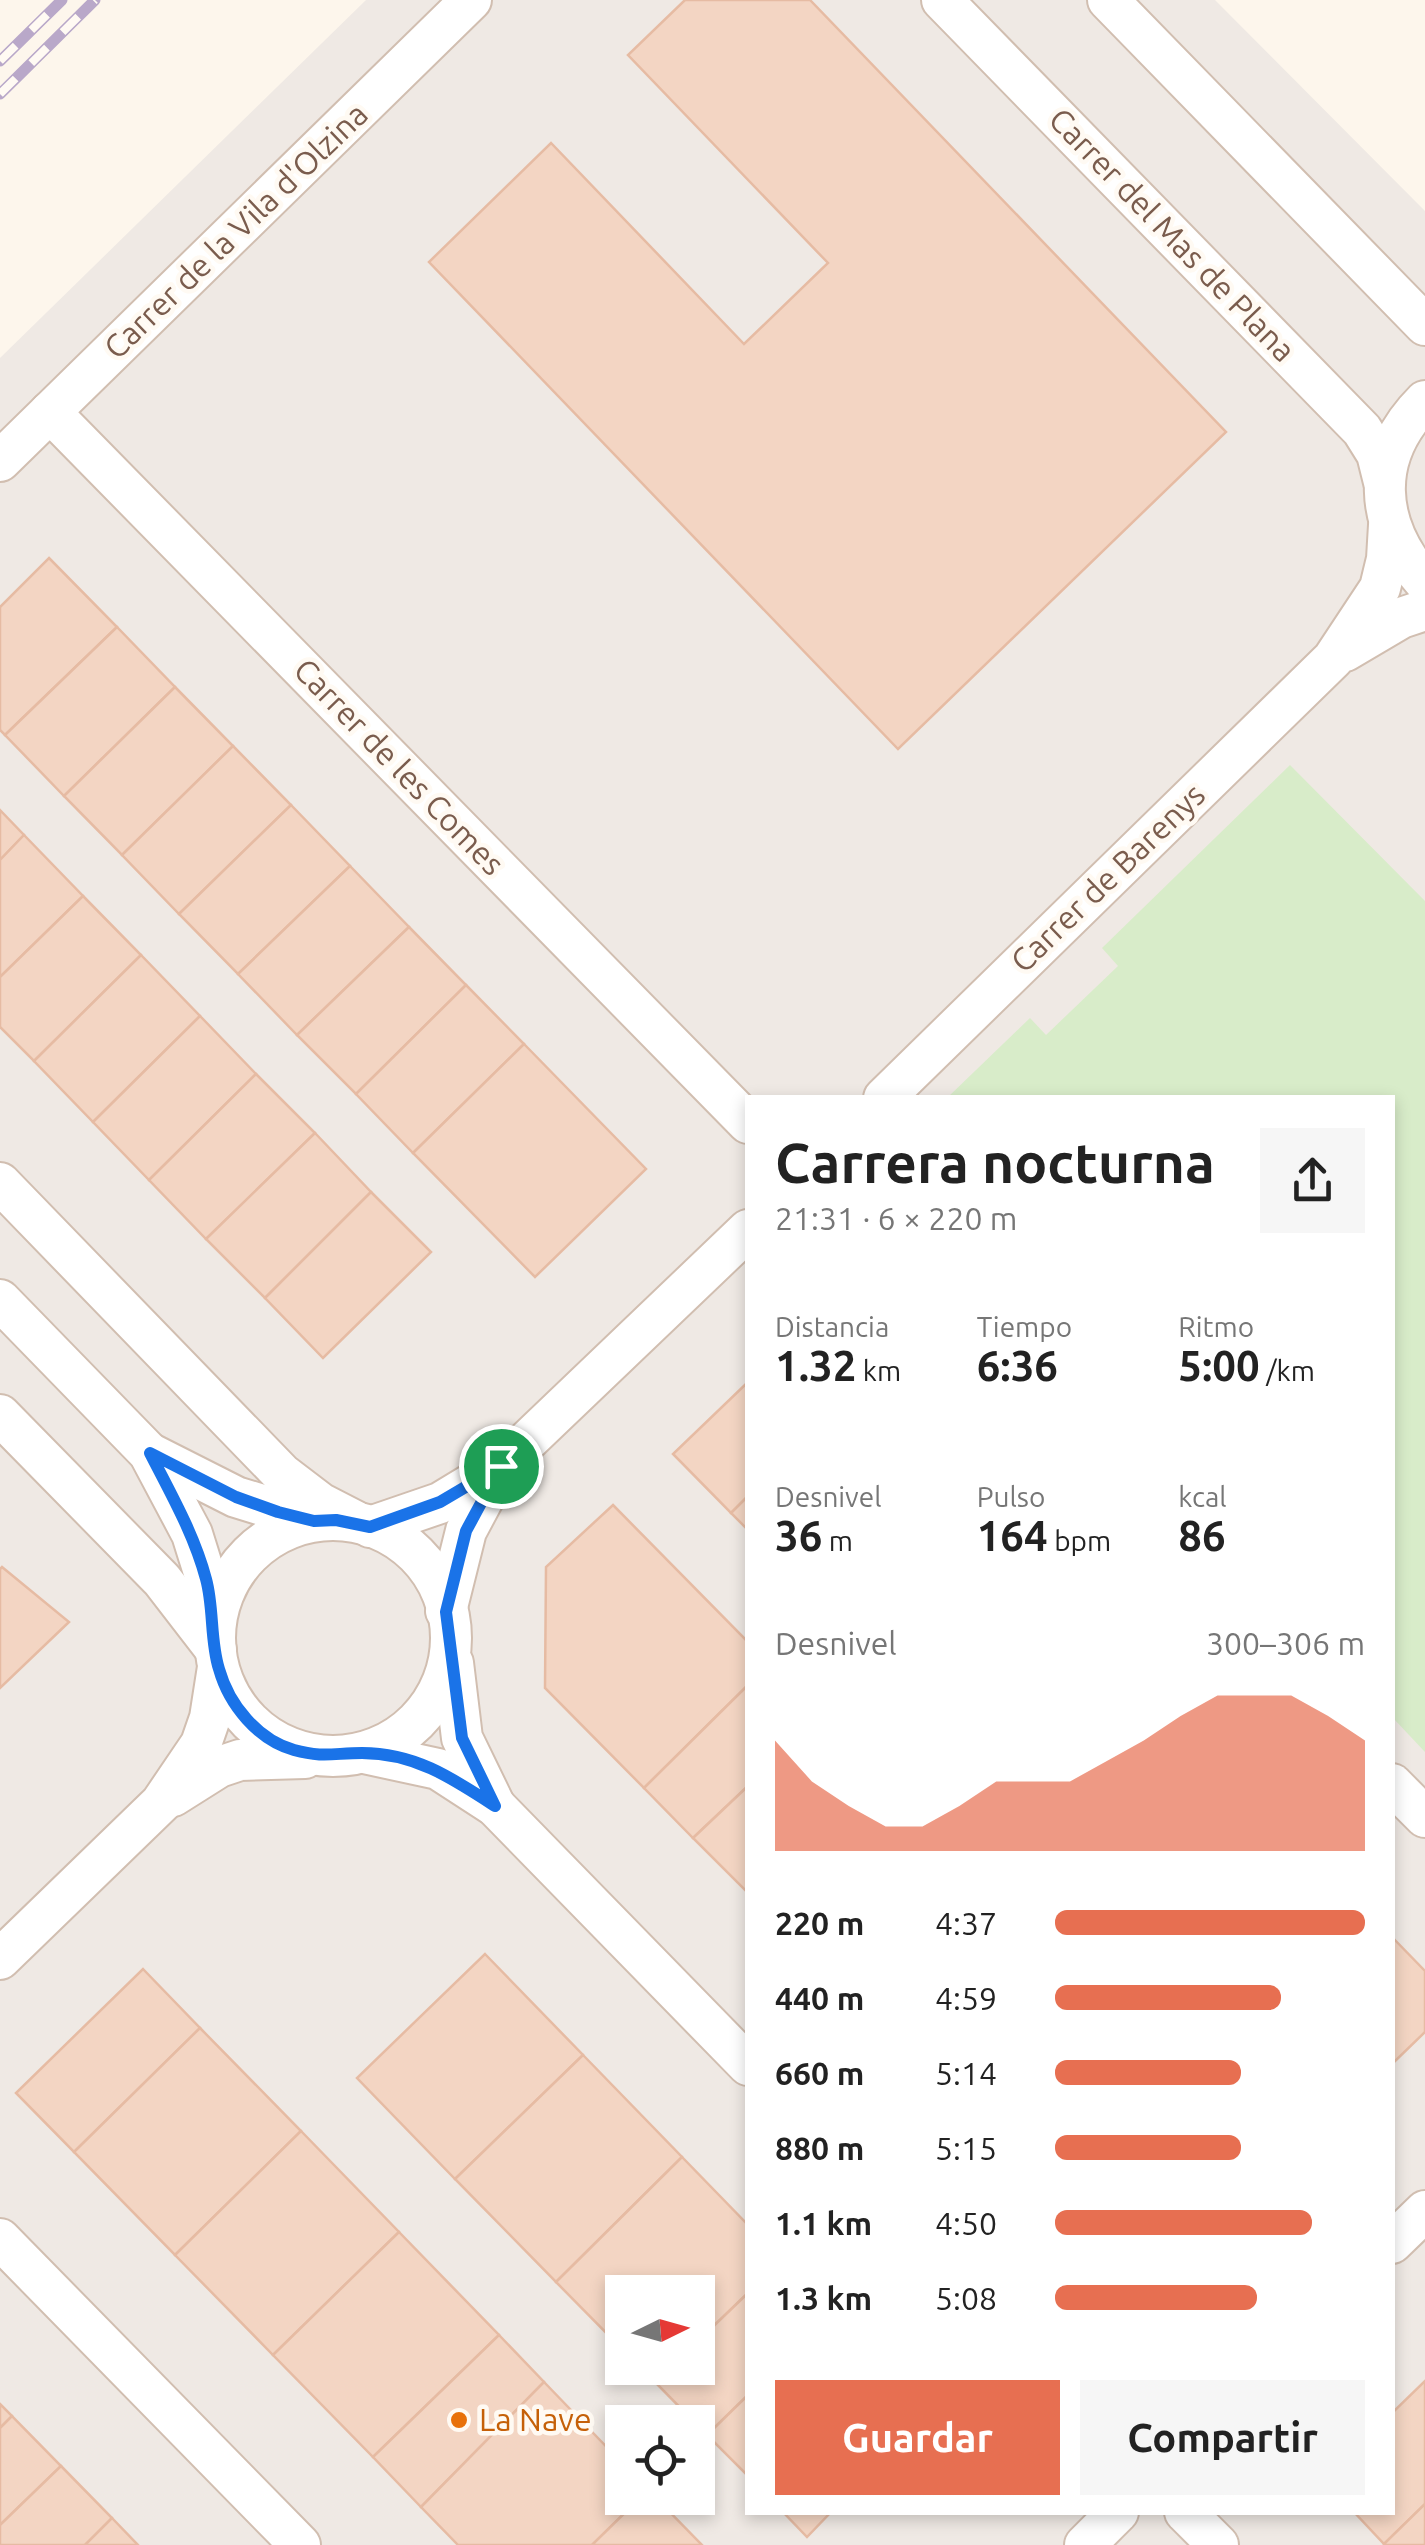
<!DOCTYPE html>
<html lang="es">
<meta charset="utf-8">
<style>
body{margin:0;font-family:Ubuntu,sans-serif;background:#f6f6f6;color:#222;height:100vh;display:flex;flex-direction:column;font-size:38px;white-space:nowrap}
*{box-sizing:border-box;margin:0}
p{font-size:32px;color:#767676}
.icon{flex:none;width:55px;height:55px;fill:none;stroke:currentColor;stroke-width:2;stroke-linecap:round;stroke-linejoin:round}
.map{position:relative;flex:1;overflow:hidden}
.details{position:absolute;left:745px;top:1095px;width:650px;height:1420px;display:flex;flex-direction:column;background:#fff;border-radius:0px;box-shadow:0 5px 15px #0003}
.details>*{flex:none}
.needle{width:65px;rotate:85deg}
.buttons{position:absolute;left:605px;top:2275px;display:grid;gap:20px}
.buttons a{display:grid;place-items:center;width:110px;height:110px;border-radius:0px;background:#fff;box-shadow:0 5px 15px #0003;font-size:50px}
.pin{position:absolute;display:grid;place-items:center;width:85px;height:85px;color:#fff;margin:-42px;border:5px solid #fff;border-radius:50%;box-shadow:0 2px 10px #0007}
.round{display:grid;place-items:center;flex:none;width:105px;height:105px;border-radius:0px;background:#f6f6f6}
.headline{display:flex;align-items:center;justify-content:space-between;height:170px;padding:0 30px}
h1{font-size:55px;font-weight:600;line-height:75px}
.metrics{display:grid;grid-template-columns:repeat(3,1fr);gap:15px;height:170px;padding:10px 30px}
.metrics div{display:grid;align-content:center}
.metrics b{font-size:42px;font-weight:600}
.metrics small{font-size:28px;font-weight:400}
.metrics p{font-size:28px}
.chart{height:280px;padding:20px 30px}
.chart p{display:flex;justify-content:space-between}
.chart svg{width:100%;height:180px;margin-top:10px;fill:#e76f51;opacity:.7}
.action{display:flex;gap:20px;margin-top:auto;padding:20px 30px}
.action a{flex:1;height:115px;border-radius:0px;background:#e76f51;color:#fff;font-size:40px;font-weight:600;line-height:115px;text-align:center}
.action a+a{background:#f6f6f6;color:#222}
ul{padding:0 30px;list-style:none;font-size:32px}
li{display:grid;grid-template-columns:160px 120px 1fr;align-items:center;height:75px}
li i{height:25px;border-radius:12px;background:#e76f51}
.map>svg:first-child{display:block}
.industrial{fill:#efe9e4;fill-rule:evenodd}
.green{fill:#d8ecc9}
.building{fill:#f3d5c3;stroke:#e6bba3;stroke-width:2.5}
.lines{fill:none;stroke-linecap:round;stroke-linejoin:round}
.minor-casing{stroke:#d1beb0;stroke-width:44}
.minor{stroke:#fff;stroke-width:40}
.rail-casing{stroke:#b9a8c9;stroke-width:11}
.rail{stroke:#fffaf3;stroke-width:8;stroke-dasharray:22;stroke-linecap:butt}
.route-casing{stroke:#fff;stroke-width:20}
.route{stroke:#1a73e8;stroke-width:12}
.food-dot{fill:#e8710a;stroke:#fffaf3;stroke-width:4}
.labels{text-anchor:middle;stroke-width:9;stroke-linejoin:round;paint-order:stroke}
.street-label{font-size:32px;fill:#7a5c4d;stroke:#fffaf3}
.food-label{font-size:32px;fill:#c56008;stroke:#fffaf3;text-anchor:start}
</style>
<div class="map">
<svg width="1425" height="2545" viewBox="0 0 1425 2545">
<rect width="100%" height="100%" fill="#fdf6ec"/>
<path class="industrial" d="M 366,0 L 1215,0 L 1425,211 L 1425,2545 L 0,2545 L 0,358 ZM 748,1098 L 1392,1098 L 1392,2512 L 748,2512 ZM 622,2292 L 698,2292 L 698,2368 L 622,2368 ZM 622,2422 L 698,2422 L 698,2498 L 622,2498 Z"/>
<polygon class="green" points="1290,765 1425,901 1425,1752 1393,1718 1392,1098 948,1097 1030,1018 1046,1035 1118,966 1102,948"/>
<g class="building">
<polygon points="685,0 810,0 1226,432 898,749 429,262 551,143 744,344 828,263 628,55"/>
<polygon points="49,558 117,627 5,735 0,730 0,607"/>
<polygon points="117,627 175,687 64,796 5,735"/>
<polygon points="175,687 233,746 122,855 64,796"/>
<polygon points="233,746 291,805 179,914 122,855"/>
<polygon points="291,805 350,866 238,974 179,914"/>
<polygon points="0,810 24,835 0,860"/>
<polygon points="24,835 83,896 0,977 0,860"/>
<polygon points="350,866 409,927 297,1035 238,974"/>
<polygon points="83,896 141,955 34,1061 0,1027 0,977"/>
<polygon points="409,927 466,985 356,1094 297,1035"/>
<polygon points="141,955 200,1016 93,1122 34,1061"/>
<polygon points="466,985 524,1044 413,1153 356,1094"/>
<polygon points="200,1016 256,1074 149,1180 93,1122"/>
<polygon points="524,1044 646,1169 535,1277 413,1153"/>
<polygon points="256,1074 315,1133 206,1239 149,1180"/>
<polygon points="315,1133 371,1192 265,1298 206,1239"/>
<polygon points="371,1192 431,1252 323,1358 265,1298"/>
<polygon points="748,1382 748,1496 731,1513 673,1454"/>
<polygon points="748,1496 748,1530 731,1513"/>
<polygon points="613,1505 748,1642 748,1685 644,1788 545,1688 546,1567"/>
<polygon points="2,1567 69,1622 0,1688 0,1569"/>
<polygon points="748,1685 748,1786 693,1838 644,1788"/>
<polygon points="748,1786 748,1888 745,1890 693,1838"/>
<polygon points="1392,1937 1425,1971 1425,2032 1392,2064"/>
<polygon points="485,1954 583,2055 455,2179 357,2078"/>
<polygon points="143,1969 200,2028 74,2152 16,2093"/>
<polygon points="200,2028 301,2131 175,2255 74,2152"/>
<polygon points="583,2055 682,2157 556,2282 455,2179"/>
<polygon points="301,2131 399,2232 273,2355 175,2255"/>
<polygon points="682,2157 748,2225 748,2293 698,2341 698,2292 622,2292 622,2349 556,2282"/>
<polygon points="399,2232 499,2335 373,2457 273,2355"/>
<polygon points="748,2293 748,2395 707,2435 655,2382 671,2368 698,2368 698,2341"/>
<polygon points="499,2335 544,2382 421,2507 373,2457"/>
<polygon points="641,2368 671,2368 655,2382"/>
<polygon points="1425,2381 1425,2504 1384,2544 1354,2512 1392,2512 1392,2413"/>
<polygon points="544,2382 622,2463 622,2498 640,2498 592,2545 458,2545 421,2507"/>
<polygon points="748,2395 748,2476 707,2435"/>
<polygon points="0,2404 12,2416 0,2428"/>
<polygon points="12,2416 61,2466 0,2525 0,2428"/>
<polygon points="61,2466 112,2518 85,2545 0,2545 0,2525"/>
<polygon points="640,2498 656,2498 702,2545 592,2545"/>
<polygon points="1425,2504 1425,2545 1385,2545 1384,2544"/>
<polygon points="783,2512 831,2512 807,2537"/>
<polygon points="112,2518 138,2545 85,2545"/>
</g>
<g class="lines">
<g class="minor-casing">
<g id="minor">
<polyline points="942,0 1362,430 1377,454 1384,482"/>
<polyline points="1108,0 1425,325"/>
<path d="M 1425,401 C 1369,457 1374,524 1425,582"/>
<polyline points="50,412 748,1123"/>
<polyline points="0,461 471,0"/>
<polyline points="1345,651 1401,618 1425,610"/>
<polyline points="884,1098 1333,659 1380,588 1387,559 1389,525"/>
<polyline points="0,1183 282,1474 320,1503 355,1521"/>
<polyline points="0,1300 149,1453 192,1534 207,1582 214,1622"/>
<polyline points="0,1415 162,1580 216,1650"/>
<polyline points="149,1453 236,1497 314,1521"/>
<circle cx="333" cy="1638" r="118"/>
<polyline points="370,1527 440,1503 501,1466 748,1230"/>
<polyline points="446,1611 466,1531 499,1469"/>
<polyline points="453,1663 462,1738 495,1806"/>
<polyline points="364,1753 438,1769 495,1806 748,2065"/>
<polyline points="1392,1784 1425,1817"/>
<polyline points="173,1796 219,1767 240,1760 305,1758"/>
<polyline points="0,1959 161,1803 201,1744 210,1718 218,1667"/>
<polyline points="0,2239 300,2545"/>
<polyline points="1392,2243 1425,2211"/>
<polyline points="1185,2512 1218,2545"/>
<polyline points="1085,2545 1118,2512"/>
</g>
</g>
<use href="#minor" class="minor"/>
<g class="rail-casing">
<g id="rail">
<polyline points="0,61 62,0"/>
<polyline points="0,94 95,0"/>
</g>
</g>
<use href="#rail" class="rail"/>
</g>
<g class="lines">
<g class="route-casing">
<path id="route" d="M 150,1453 L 236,1497 L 278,1512 L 314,1521 L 336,1520 L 370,1527 L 440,1502 L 501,1466 L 466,1531 L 446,1612 L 462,1738 L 495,1806 C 452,1778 415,1753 362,1753 C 334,1753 323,1758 294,1750 C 258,1740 229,1705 219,1669 C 210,1641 214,1608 206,1579 C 194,1534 171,1494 150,1453 Z"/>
</g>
<use href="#route" class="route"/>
</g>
<circle class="food-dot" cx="459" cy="2420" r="10"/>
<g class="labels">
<g class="street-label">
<text transform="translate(236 231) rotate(-44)" y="11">Carrer de la Vila d'Olzina</text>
<text transform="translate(1172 235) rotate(46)" y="11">Carrer del Mas de Plana</text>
<text transform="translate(399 767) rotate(46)" y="11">Carrer de les Comes</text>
<text transform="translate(1108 878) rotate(-44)" y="11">Carrer de Barenys</text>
</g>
<g class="food-label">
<text x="479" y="2431">La Nave</text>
</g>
</g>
</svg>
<div class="buttons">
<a><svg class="needle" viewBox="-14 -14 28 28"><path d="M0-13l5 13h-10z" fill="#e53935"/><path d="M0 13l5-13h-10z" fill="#767676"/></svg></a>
<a><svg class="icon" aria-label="locate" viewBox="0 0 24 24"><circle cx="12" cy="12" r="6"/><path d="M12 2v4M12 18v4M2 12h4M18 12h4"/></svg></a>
</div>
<div class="pin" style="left:501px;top:1466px;background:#1e9e55"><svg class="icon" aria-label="arrive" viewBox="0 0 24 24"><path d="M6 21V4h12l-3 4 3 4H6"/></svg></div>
<section class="details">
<div class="headline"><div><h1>Carrera nocturna</h1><p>21:31 · 6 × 220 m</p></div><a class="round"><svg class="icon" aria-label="share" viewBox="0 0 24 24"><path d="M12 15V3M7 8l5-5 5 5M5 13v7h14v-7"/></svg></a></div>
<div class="metrics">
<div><p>Distancia</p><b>1.32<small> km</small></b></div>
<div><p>Tiempo</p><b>6:36</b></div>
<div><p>Ritmo</p><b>5:00<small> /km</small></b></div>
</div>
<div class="metrics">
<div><p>Desnivel</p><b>36<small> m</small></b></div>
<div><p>Pulso</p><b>164<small> bpm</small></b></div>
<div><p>kcal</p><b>86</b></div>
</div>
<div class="chart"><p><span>Desnivel</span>300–306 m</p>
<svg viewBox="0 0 160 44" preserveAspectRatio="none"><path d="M0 44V17L10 27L20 33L30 38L40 38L50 33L60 27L70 27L80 27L90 22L100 17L110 11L120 6L130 6L140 6L150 11L160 17V44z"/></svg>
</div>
<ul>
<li><b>220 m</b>4:37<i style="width:100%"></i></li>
<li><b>440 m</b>4:59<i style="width:73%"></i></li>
<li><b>660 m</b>5:14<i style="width:60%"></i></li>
<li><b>880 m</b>5:15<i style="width:60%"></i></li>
<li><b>1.1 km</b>4:50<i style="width:83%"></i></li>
<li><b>1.3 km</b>5:08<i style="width:65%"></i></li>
</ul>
<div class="action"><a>Guardar</a><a>Compartir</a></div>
</section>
</div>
